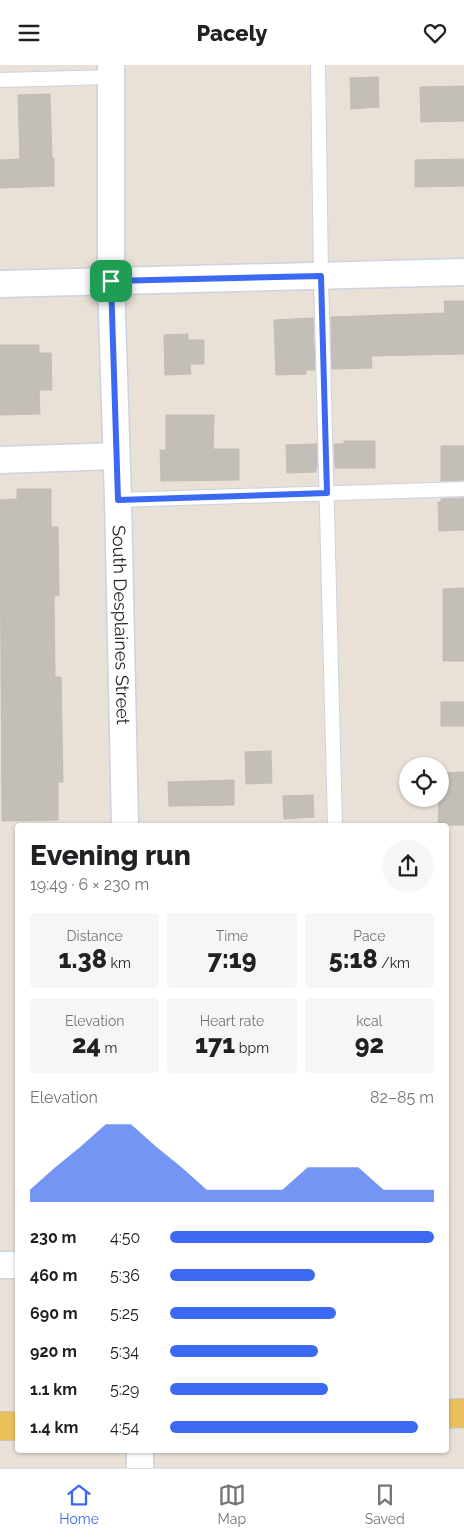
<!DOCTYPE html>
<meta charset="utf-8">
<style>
body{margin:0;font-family:Raleway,sans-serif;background:#f6f6f6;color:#202124;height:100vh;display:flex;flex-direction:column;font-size:19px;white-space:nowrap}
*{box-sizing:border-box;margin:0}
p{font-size:16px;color:#757577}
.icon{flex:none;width:28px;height:28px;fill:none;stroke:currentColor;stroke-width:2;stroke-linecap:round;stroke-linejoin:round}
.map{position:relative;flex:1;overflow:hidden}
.panel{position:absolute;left:15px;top:758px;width:434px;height:630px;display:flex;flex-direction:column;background:#fff;border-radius:5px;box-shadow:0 1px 4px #0004}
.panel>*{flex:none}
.controls{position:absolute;left:399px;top:692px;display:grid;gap:10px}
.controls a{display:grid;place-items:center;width:50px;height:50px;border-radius:50%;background:#fff;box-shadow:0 1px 4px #0004;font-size:25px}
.pin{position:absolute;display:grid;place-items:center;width:42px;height:42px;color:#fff;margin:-21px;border-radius:10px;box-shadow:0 2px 8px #0006}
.round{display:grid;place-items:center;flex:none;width:52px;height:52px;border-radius:26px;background:#f6f6f6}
.head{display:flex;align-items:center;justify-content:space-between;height:85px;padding:0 15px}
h1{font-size:28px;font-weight:800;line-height:38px}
.figures{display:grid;grid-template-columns:repeat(3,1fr);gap:8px;height:85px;padding:5px 15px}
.figures div{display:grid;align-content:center;border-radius:5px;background:#f6f6f6;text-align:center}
.figures b{font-size:25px;font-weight:800}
.figures small{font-size:14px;font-weight:400}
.figures p{font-size:14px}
.chart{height:140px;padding:10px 15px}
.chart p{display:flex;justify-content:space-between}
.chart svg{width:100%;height:90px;margin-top:5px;fill:#3c69f2;opacity:.7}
ul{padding:0 15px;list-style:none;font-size:16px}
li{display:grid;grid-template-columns:80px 60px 1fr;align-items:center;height:38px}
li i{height:12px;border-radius:6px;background:#3c69f2}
header{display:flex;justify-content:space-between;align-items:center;height:65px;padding:0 15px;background:#fff;font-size:22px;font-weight:800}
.menu{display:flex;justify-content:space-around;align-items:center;height:70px;border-top:1px solid #e0e0e0;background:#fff;font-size:14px;color:#757577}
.menu a{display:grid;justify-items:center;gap:2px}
.menu .selected{color:#3c69f2}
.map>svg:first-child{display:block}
.building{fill:#c4beb8;stroke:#c4bcb2}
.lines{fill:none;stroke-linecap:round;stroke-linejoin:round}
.lane-casing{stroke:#cdd2df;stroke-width:16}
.street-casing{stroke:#cdd2df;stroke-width:29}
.primary-casing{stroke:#c2c2c2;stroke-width:30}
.lane{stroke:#fff;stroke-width:14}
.street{stroke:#fff;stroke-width:26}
.primary{stroke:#eac05c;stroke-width:28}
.route-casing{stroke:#fff;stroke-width:10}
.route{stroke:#3c69f2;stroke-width:6}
.labels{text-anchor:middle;stroke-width:4;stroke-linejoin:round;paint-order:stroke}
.street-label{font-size:18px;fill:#262626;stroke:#fff}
</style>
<header><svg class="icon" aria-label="menu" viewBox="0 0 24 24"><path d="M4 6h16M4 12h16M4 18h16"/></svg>Pacely<svg class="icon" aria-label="heart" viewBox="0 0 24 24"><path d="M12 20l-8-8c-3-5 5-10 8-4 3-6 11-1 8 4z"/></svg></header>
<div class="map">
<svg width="464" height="1403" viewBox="0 0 464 1403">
<rect width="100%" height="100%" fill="#e9e1d8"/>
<g class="building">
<polygon points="378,12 379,42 351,44 350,13"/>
<polygon points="464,21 464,56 421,57 420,22"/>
<polygon points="50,29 52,93 54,93 54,121 0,123 0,95 20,94 18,30"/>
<polygon points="464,94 464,121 415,122 415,95"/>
<polygon points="444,236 464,236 464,289 371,291 372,303 332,304 331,252 445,248"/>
<polygon points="313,253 315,305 306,305 306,309 276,310 274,255"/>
<polygon points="188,269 188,275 204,275 204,299 190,299 191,309 165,310 164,270"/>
<polygon points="0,280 39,280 39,288 51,288 52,325 39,325 40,349 0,350"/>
<polygon points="166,350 214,350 213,384 239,384 239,415 161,416 160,385 166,385"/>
<polygon points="344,376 375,376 375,403 335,403 334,379 344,379"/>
<polygon points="317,379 317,403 316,403 316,407 287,408 286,380"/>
<polygon points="441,381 464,381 464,415 441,416"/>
<polygon points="17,424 51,424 51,462 58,462 59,530 54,531 55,612 61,612 63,717 58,717 58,755 2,756 0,435 17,434"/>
<polygon points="464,433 464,465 439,466 438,437 441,437 441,434"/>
<polygon points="464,523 464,596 443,596 443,524"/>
<rect x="441" y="637" width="23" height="24"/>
<polygon points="271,686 272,718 246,719 245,687"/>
<polygon points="464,707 464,760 438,760 440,708"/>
<polygon points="234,715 234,740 169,741 168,717"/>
<polygon points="313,730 314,752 284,754 283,731"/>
</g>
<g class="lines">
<g class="lane-casing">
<g id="lane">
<polyline points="318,0 321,211 335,760"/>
<polyline points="0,15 111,12"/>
<polyline points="118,435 464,424"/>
</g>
</g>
<g class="street-casing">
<g id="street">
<path id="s1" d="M 111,0 L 111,216 L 118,435 L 125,760"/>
<polyline points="0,219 464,207"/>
<polyline points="0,395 116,391"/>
<polyline points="0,1200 18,1200"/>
<polyline points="140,1385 140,1403"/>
</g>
</g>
<g class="primary-casing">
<g id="primary">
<polyline points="446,1349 464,1348"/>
<polyline points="0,1361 18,1361"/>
</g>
</g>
<use href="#lane" class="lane"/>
<use href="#street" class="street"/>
<use href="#primary" class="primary"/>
</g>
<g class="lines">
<g class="route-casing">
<polygon id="route" points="321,211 327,428 118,435 111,216"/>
</g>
<use href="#route" class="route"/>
</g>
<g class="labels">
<g class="street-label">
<text dy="6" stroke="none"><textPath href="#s1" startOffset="560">South Desplaines Street</textPath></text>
</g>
</g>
</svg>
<div class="controls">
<a><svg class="icon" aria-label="locate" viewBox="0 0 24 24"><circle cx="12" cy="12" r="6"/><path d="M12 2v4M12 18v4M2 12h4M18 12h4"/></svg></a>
</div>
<div class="pin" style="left:111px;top:216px;background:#1e9e55"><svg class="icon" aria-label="arrive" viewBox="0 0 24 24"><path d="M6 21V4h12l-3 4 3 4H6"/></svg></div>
<section class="panel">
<div class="head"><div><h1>Evening run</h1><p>19:49 · 6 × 230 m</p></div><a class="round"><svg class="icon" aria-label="share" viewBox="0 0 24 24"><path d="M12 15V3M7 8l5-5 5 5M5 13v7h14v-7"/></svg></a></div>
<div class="figures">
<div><p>Distance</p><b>1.38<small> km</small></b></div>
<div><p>Time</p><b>7:19</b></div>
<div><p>Pace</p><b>5:18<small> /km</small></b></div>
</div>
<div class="figures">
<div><p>Elevation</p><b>24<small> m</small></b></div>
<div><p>Heart rate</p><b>171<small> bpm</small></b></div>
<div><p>kcal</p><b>92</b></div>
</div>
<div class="chart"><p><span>Elevation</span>82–85 m</p>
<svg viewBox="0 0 160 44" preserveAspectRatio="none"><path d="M0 44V38L10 27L20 17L30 6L40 6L50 17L60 27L70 38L80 38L90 38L100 38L110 27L120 27L130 27L140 38L150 38L160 38V44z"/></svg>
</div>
<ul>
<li><b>230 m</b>4:50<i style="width:100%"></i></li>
<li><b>460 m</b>5:36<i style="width:55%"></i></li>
<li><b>690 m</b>5:25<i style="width:63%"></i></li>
<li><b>920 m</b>5:34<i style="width:56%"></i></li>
<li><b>1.1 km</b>5:29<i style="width:60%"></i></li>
<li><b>1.4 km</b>4:54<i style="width:94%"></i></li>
</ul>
</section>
</div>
<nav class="menu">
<a class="selected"><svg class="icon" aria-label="home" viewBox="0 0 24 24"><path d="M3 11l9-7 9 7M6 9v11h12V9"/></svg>Home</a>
<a><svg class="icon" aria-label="map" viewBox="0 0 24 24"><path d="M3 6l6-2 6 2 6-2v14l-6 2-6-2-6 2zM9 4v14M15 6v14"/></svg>Map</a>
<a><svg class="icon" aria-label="saved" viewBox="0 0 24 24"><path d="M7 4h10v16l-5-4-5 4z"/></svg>Saved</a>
</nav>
